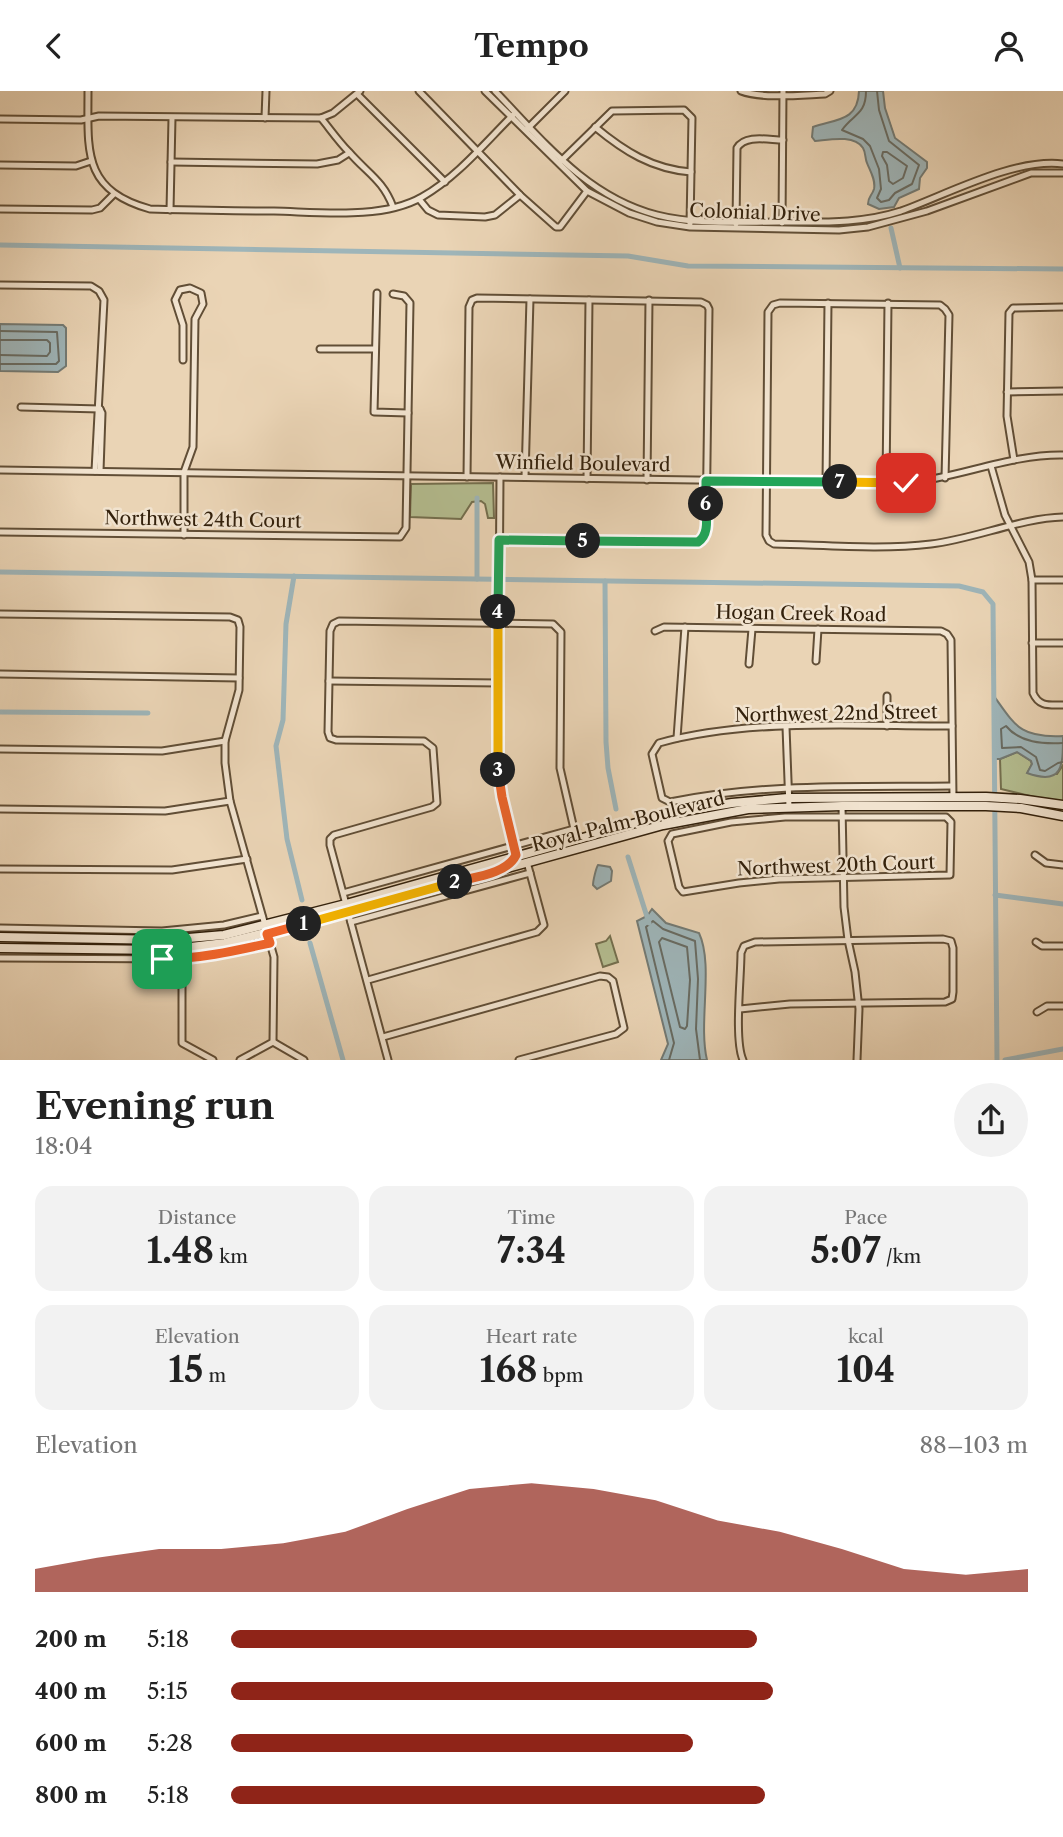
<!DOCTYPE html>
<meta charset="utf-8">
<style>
body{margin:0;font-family:"Libre Caslon Text",serif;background:#f2f2f2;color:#222;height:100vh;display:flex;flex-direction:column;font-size:26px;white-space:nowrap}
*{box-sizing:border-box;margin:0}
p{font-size:23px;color:#767676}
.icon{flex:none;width:38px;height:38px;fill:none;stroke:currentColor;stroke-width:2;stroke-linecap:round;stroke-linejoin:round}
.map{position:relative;height:969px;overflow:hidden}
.panel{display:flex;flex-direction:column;background:#fff;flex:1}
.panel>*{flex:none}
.pin{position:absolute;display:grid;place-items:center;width:60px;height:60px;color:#fff;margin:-30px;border-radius:14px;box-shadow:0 4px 10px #0006}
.km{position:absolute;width:35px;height:35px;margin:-18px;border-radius:50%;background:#222;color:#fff;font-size:19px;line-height:35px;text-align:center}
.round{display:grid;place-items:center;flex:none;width:74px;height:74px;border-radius:37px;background:#f2f2f2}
.summary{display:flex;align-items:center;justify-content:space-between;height:119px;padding:0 35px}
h1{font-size:38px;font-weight:800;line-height:52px}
.stats{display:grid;grid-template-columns:repeat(3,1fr);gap:10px;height:119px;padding:7px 35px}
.stats div{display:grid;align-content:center;border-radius:18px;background:#f2f2f2;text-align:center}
.stats b{font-size:35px;font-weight:800}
.stats small{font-size:19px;font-weight:400}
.stats p{font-size:19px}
.chart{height:196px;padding:14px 35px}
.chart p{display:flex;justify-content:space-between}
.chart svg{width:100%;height:126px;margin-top:7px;fill:#8f2418;opacity:.7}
ul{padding:0 35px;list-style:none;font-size:23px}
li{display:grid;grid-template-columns:112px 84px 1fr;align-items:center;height:52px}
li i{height:18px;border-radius:9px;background:#8f2418}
header{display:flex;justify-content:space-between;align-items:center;height:91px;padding:0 35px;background:#fff;font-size:32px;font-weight:800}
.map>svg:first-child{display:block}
.green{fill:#b4bd90;stroke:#746f4e;stroke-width:2}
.water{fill:#9eb5b9;stroke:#737a74;stroke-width:2}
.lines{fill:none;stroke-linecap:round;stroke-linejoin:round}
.shore{stroke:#686b62;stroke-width:2}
.canal{stroke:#9eb5b9;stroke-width:5}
.street-casing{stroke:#614e36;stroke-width:9}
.secondary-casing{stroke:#33210c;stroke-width:11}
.street{stroke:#f1e3cf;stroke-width:5}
.secondary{stroke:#f1e3cf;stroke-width:8}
.split-1-casing{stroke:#fff;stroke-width:14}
.split-2-casing{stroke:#fff;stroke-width:14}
.split-3-casing{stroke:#fff;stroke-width:14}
.split-4-casing{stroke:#fff;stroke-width:14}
.split-5-casing{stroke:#fff;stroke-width:14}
.split-6-casing{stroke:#fff;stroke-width:14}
.split-7-casing{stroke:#fff;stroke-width:14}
.split-8-casing{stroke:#fff;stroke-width:14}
.split-1{stroke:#f0652b;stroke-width:9}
.split-2{stroke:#f5b400;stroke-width:9}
.split-3{stroke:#f0652b;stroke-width:9}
.split-4{stroke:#f5b400;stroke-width:9}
.split-5{stroke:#22a559;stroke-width:9}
.split-6{stroke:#22a559;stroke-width:9}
.split-7{stroke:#22a559;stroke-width:9}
.split-8{stroke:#f5b400;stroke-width:9}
.labels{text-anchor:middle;stroke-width:5;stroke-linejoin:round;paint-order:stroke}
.street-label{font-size:19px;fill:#33210c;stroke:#f1e3cf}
</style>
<header><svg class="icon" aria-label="back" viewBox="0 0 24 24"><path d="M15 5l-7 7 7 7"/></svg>Tempo<svg class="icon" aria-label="person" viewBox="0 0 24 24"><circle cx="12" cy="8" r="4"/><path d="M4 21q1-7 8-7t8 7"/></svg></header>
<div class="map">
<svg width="1063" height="969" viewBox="0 0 1063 969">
<rect width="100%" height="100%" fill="#ead4b5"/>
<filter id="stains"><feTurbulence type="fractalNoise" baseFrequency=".00286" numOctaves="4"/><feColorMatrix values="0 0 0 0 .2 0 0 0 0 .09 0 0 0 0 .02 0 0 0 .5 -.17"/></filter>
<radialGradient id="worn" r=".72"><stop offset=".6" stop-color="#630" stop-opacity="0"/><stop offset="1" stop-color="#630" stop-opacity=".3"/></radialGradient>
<g class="green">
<polygon points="493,392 494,427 488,427 485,413 481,410 472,411 461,428 410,426 411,393"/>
<polygon points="1017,661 1031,670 1032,673 1028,681 1057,683 1063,674 1063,713 1001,698 1000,668"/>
<polygon points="610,845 618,871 603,876 596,853 606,850"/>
</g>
<g class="water">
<path d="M 859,0 L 883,0 L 885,17 L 895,47 L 927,71 L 927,77 L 920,87 L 919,98 L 899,107 L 894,116 L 879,118 L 868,113 C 868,105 872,105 874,98 C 876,89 870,80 867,72 C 865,68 866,62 863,57 C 854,43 828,49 815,50 L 812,46 L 813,36 C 835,28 858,31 859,0 Z"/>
<polygon points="0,233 63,234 66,237 66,275 58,281 0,280"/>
<path d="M 994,605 C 1016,636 1021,647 1063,645 C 1063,675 1063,695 1027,682 L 1032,673 L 1031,670 L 1017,661 L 1000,668 L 994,668 Z"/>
<path d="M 598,774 L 610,776 L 612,780 L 611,790 L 597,798 L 593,794 C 593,790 596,777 598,774 Z"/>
<path d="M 652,818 L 666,832 L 699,842 C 714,874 698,932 707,969 L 661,969 L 668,953 L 637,830 L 647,825 Z"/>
</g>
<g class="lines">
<g class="shore">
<path d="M 866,0 C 866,24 853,23 842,39 L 863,48 L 870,55 L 879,78 L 881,98 L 877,107 L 881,111 L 889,109 L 895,102 L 912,93 L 919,74 L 889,50 L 879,19 L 877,0"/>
<polygon points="883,61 887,61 907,75 903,87 893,93 889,90 887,74 882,65"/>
<polyline points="0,240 57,241 59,270 56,273 0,273"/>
<polyline points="0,249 47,249 50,252 50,261 47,265 0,264"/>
<path d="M 1063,652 C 1043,653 1020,652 1006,635 L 1001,638 L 1002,657 L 1021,656 L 1036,666 L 1040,679 L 1045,680 L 1058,672 L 1063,671"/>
<polygon points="662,847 687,856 690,889 687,935 685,938 680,936 659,851"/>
<polyline points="669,969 674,952 646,836 653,830 663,838 695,850 698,888 696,938 700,969"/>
</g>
<g class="canal">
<polyline points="891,137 900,177"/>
<polyline points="0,154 628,165 688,175 1063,178"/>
<polyline points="0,481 959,495 983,501 993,513 997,969"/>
<polyline points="294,485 286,533 283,629 276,655 287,748 302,809"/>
<polyline points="477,488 477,407"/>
<polyline points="605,490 606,651 608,677 616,718"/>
<polyline points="0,621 148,622"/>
<polyline points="628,766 649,832"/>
<polyline points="995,804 1063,813"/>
<polyline points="310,852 343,969"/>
<polyline points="1005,969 1063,958"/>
</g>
<g class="street-casing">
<g id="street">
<path d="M 88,0 C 88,60 82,99 150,118 C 191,119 232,120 274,120 C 318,121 382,129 422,106 C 457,86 484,53 513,24"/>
<polyline points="419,0 520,104 556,136 560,136 587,100"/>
<polyline points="485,0 587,100 629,122 657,131 690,136 839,139 868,136 927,120 1031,82 1063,82"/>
<path d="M 495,0 C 543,50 587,106 657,124 C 696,134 740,131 779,131 C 821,131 861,133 901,120 C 948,103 1014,67 1063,73"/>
<path d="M 741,0 C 762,8 801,4 825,3 L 830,0"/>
<polyline points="357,3 445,91"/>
<polyline points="265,27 266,0"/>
<path d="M 321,27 C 330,38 339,51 349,61 C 367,82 383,89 393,116"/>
<polyline points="0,28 81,29 99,25 321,27 333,22 360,0"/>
<path d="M 595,36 C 624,60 652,78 691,81"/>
<polyline points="527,38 565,0"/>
<polyline points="171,71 317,73 338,69 349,62"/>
<polyline points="560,71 612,20 684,19 692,27 690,133"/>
<polyline points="0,74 76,75 91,70"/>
<polyline points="419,108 428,119 438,124 485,126 495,124 520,104"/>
<polyline points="0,118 92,119 100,117 114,103"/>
<polyline points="170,119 172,27"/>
<polyline points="782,132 783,0"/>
<path d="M 736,133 L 737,57 C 745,43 769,49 783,49"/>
<polyline points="0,194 91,195 99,200 104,209 95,380"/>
<polyline points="377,202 374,321 408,322"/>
<polyline points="320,258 375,258"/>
<polyline points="183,269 183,234 175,209 180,199 190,197 201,202 203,213 195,228 193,356 184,381 184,444"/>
<polyline points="1007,301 1063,300"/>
<polyline points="21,316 100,318"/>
<polyline points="100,318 102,322 100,380"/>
<polyline points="1014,369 1007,325 1009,222 1013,217 1063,216"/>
<path d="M 991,375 L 1005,424 L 1029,471 L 1032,489 L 1033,602 C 1039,616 1049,614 1063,614"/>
<path d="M 0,379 L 906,392 C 959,387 1010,363 1063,364"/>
<polyline points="467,386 469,216 472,209 477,207 701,211 707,214 709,218 706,443 703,448 698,451 499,449"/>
<polyline points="500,386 498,671 502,706 516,764"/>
<polyline points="525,386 530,208"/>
<path d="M 945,387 L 949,224 L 945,218 L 940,214 L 780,212 L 773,214 L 768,221 L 766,444 L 769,450 L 774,453 C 824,454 882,459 931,453 C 974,448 1021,427 1063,426"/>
<polyline points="587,388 589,209"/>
<polyline points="647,389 649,209"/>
<polyline points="826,391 828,212"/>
<polyline points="886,392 888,212"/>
<polyline points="0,441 400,446 406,437 410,212 404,205 393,203"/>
<polyline points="1032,489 1063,489"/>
<polyline points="0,523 230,526 238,529 240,536 239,599 225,650 225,672 230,710 274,866 273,951 240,969"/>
<polyline points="655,540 664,536 941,540 947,543 951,549 953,706"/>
<polyline points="1032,552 1063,552"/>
<polyline points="816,570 818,538"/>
<polyline points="749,573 752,538"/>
<polyline points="0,583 239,587"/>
<polyline points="329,590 499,592"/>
<polyline points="887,605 887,635"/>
<path d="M 952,635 C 859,635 749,627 659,652 L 652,663 L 662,707 L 670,711 C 763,692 858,696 952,695"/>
<polyline points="786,636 789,716"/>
<polyline points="677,647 685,536"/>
<polyline points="0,658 162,660 225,650"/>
<polyline points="842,715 844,816 848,849 855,881 859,918 857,969"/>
<polyline points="0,718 165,720 230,710"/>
<polygon points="785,726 946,726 951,731 950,784 779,788 739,792 683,801 679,796 668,750 672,743 731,731"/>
<polyline points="1035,764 1046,772 1063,774"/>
<polyline points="0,778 172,779 247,768"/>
<polyline points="343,802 574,738 560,677 561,541 553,533 339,530 333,533 330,540 328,641 330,647 336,649 424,650 433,657 437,712 432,716 334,744 330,748 330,754 388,969"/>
<polyline points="351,831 530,782"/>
<polyline points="0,837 162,840 224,834 262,825"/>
<polyline points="1036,851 1042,855 1063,855"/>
<polyline points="0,867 182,868 220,863 270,852"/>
<polyline points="182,868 182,952 213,969"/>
<polyline points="368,889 537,841 544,834 527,771"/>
<path d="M 740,918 L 790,913 L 945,911 L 952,908 L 953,901 L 953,857 L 951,850 L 943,848 L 755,851 L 744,855 L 741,862 C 741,887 734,949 743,969"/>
<polyline points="1037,921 1047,915 1063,915"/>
<polyline points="383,946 600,885 608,886 613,890 624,937 616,943 519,969"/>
<polyline points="273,951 304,969"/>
</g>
</g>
<g class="secondary-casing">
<g id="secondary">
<polyline points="0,846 165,849 224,844 346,813 672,722 732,712 788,707 986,706 1020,708 1063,714"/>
<polyline points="0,857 165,859 225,852 348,821 663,734 748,718 842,715 986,715 1021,717 1063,725"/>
</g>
</g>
<use href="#street" class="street"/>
<use href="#secondary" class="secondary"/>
</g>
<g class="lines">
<g class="split-1-casing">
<path id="split-1" d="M 162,868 C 199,868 234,860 270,852 L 267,843 L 304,833"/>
</g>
<g class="split-2-casing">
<polyline id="split-2" points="304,833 455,791"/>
</g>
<g class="split-3-casing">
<path id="split-3" d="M 455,791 C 474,786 507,783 516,764 L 502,706 L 498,679"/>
</g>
<g class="split-4-casing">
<polyline id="split-4" points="498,521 498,679"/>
</g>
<g class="split-5-casing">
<polyline id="split-5" points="498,521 499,449 583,450"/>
</g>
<g class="split-6-casing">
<path id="split-6" d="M 583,450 L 698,451 C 710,444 706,425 706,413"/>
</g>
<g class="split-7-casing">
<polyline id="split-7" points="706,413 706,390 840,391"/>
</g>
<g class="split-8-casing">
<polyline id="split-8" points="840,391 906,392"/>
</g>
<use href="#split-1" class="split-1"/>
<use href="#split-2" class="split-2"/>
<use href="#split-3" class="split-3"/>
<use href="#split-4" class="split-4"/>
<use href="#split-5" class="split-5"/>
<use href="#split-6" class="split-6"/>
<use href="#split-7" class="split-7"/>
<use href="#split-8" class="split-8"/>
</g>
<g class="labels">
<g class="street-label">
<text transform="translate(755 121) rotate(2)" y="7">Colonial Drive</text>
<text transform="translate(583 372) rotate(1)" y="7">Winfield Boulevard</text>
<text transform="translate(203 428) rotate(1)" y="7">Northwest 24th Court</text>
<text transform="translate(801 522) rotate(1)" y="7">Hogan Creek Road</text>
<text transform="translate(836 622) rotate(-1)" y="7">Northwest 22nd Street</text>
<text transform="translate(628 730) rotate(-14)" y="7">Royal Palm Boulevard</text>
<text transform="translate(836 774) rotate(-2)" y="7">Northwest 20th Court</text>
</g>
</g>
<rect width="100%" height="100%" filter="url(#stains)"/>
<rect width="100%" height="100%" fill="url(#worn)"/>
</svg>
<div class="pin" style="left:162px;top:868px;background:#1e9e55"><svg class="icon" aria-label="arrive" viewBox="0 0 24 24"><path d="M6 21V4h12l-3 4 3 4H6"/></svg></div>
<div class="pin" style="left:906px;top:392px;background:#d93025"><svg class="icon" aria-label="check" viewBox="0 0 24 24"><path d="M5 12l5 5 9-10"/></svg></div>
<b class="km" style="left:304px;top:833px">1</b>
<b class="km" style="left:455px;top:791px">2</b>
<b class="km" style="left:498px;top:679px">3</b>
<b class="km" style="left:498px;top:521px">4</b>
<b class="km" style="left:583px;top:450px">5</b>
<b class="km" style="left:706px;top:413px">6</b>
<b class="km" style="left:840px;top:391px">7</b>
</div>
<section class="panel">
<div class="summary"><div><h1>Evening run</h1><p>18:04</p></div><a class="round"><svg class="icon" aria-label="share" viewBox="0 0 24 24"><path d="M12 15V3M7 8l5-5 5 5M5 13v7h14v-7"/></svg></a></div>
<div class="stats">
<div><p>Distance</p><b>1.48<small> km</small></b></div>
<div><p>Time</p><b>7:34</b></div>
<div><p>Pace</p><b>5:07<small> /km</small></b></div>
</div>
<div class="stats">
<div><p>Elevation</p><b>15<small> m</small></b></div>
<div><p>Heart rate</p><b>168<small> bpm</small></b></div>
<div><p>kcal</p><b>104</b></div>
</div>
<div class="chart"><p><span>Elevation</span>88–103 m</p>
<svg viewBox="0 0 160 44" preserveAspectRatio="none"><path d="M0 44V36L10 32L20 29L30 29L40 27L50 23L60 15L70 8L80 6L90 8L100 12L110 19L120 23L130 29L140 36L150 38L160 36V44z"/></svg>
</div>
<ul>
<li><b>200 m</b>5:18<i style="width:66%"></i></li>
<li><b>400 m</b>5:15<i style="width:68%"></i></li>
<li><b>600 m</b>5:28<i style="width:58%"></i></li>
<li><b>800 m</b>5:18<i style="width:67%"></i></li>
</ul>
</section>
